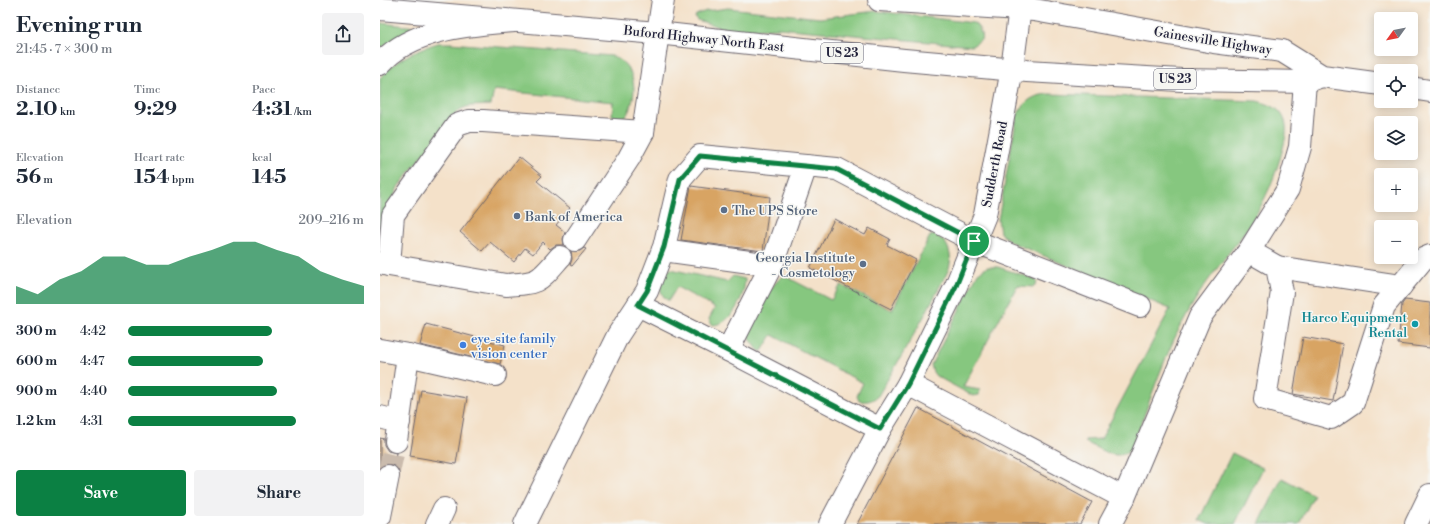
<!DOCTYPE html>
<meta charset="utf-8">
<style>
body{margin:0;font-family:"Libre Bodoni",serif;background:#f2f2f3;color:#1f2937;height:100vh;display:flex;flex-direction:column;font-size:15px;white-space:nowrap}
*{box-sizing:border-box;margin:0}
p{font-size:13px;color:#747a83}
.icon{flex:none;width:22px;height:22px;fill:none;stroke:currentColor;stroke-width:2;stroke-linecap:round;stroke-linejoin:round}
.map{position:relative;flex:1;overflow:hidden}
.sheet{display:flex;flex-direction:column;background:#fff;width:380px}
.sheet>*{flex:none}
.needle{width:26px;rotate:237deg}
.buttons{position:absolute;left:994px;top:12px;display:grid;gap:8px}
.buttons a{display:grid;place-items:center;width:44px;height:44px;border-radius:4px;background:#fff;box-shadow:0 2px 10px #0003;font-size:20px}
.pin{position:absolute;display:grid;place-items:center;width:34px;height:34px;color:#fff;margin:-17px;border:2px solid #fff;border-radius:50%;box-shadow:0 1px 4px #0007}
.round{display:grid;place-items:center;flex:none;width:42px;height:42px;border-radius:4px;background:#f2f2f3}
.headline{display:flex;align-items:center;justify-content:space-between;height:68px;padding:0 16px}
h1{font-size:22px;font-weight:800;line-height:30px}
.metrics{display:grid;grid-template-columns:repeat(3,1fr);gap:6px;height:68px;padding:4px 16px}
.metrics div{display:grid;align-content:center}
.metrics b{font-size:20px;font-weight:800}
.metrics small{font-size:11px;font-weight:400}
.metrics p{font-size:11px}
.chart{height:112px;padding:8px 16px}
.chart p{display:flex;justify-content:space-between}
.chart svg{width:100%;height:72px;margin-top:4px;fill:#0b8043;opacity:.7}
.action{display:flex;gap:8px;margin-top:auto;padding:8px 16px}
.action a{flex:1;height:46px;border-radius:4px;background:#0b8043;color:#fff;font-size:16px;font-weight:800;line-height:46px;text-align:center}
.action a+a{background:#f2f2f3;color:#1f2937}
ul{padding:0 16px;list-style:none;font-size:13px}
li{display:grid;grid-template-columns:64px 48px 1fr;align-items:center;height:30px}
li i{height:10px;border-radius:5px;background:#0b8043}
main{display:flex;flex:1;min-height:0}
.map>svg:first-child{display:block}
.green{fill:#86c77f;stroke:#54745d}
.building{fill:#d8a464}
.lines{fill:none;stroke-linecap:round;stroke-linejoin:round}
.minor-tunnel{stroke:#cabbad;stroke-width:22;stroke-dasharray:22 11;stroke-linecap:butt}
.minor-casing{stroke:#6c656d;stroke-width:24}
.major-casing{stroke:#6c656d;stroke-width:24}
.highway-casing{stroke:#6c656d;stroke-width:24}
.minor{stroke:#fff;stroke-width:22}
.major{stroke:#fff;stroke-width:22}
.highway{stroke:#fff;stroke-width:22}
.route-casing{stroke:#fff;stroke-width:8}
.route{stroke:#0b8043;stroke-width:5}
.service-dot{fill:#5c6f8a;stroke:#f6f6f2;stroke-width:1.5}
.culture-dot{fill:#0f9aa8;stroke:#f6f6f2;stroke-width:1.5}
.shop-dot{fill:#3f7fe0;stroke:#f6f6f2;stroke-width:1.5}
.labels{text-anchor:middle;stroke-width:3;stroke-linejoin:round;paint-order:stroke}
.shield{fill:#f6f6f2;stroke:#626272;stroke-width:1}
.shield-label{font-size:12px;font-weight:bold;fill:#22223b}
.street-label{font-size:13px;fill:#22223b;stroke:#f6f6f2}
.service-label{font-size:13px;fill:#4e5e75;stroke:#f6f6f2;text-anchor:start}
.culture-label{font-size:13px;fill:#0d838f;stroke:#f6f6f2;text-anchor:end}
.shop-label{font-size:13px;fill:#366cbe;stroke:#f6f6f2;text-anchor:start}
</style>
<main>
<section class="sheet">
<div class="headline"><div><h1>Evening run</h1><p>21:45 · 7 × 300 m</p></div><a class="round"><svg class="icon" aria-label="share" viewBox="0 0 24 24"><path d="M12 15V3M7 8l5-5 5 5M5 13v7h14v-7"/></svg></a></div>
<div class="metrics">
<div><p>Distance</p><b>2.10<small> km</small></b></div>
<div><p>Time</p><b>9:29</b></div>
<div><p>Pace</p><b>4:31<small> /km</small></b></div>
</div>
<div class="metrics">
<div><p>Elevation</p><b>56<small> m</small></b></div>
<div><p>Heart rate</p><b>154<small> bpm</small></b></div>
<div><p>kcal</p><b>145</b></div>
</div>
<div class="chart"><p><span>Elevation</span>209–216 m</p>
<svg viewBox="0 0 160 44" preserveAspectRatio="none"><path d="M0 44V33L10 38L20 29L30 24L40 15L50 15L60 20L70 20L80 15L90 11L100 6L110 6L120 11L130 15L140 24L150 29L160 33V44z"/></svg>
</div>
<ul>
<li><b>300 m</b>4:42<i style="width:61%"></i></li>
<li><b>600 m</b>4:47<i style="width:57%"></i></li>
<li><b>900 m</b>4:40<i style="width:63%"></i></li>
<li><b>1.2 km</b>4:31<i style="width:71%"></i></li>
</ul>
<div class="action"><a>Save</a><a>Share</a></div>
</section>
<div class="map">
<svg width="1050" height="524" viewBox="0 0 1050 524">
<rect width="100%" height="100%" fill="#f6f6f2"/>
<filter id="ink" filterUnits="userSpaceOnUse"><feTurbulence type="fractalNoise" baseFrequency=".025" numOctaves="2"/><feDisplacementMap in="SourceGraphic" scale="8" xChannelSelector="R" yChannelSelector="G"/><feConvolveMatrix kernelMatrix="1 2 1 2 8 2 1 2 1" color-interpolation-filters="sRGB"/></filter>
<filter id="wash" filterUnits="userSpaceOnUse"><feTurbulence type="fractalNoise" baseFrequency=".012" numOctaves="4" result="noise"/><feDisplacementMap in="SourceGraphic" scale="16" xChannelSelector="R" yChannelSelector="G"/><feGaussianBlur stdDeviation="0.9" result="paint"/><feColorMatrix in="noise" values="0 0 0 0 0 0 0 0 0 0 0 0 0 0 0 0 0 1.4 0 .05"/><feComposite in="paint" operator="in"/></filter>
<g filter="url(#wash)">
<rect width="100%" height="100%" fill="#f4e1c9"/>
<g class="green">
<path d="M 348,8 L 440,18 L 496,11 L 594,23 C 599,27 603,34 601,40 L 592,46 L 399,28 L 349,30 L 317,20 L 315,17 L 316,15 L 326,11 Z"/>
<polygon points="0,23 36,27 0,49"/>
<path d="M 58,43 L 70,43 L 232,56 C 257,65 259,96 246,116 L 236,118 L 232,115 L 233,102 L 114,90 L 111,105 L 89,106 L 81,109 L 73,116 L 18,187 L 0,231 L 0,78 C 15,60 35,50 58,43 Z"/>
<path d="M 669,94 L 877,101 C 889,104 901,108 905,121 C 908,130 905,140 903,148 C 896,175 886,199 871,223 C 852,251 828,277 811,307 C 785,351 770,401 752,449 C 737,463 721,449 705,442 L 705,440 L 721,439 L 790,309 L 631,242 L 620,233 L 618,220 L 637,116 C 644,101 653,95 669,94 Z"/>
<path d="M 554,235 C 566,238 572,252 570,264 C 569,271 563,280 560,286 C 541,324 519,360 498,396 C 492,401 487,402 479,401 L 477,396 L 483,383 L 392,335 L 382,351 L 379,351 L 370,339 L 369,332 C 376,319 391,279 405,276 L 451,300 L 461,285 L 512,310 L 550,236 Z"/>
<polygon points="607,267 618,267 655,279 657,283 653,287 637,286 583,387 600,390 599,395 593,396 556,376 553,372 551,365 598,273"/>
<path d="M 291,269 L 347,282 L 353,276 L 365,279 C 365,296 352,325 332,325 L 329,319 L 335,308 L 297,287 L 289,300 L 287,300 C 277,292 278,275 291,269 Z"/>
<polygon points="852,453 883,468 855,524 828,524 819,520"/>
<polygon points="902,478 934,495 919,524 879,524"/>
</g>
<g id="blocks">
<g class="building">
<polygon points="139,157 162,176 157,181 190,208 176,225 185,232 183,239 184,245 176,245 170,249 163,242 153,254 145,248 134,262 110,242 102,251 80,232"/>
<polygon points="311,186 390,197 383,251 301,240"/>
<polygon points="454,219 485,235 489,228 510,239 507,245 536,260 511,309 430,268"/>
<polygon points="204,248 206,249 192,266 190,265 192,259 191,251 200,251"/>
<polygon points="1025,300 1050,303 1050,348 1018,344 1022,304"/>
<polygon points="46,324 125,345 120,364 40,345"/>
<polygon points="923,337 963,344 953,401 913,394"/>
<polygon points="41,390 87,398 76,464 30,456"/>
<polygon points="538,408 712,502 700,524 477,524"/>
<polygon points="0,438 4,439 4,445 8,451 16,453 14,465 4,464 0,467"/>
</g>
</g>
</g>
<g filter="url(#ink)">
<use href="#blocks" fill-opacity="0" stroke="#6c656d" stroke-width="1"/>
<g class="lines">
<polyline class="minor-tunnel" points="8,476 16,441"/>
<g class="minor-casing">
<g id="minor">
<polyline points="195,240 249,158 263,132 283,0"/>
<polyline points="283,250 392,265"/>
<polyline points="869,251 897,267 902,292 885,399 951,418 973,403 1004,306 1043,259 1050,256"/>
<polyline points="0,263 9,265 13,215 77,125 89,121 103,121 263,132"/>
<path d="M 9,265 L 126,285 C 160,283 158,282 180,257"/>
<polyline points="897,267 1021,286"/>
<polyline points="258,305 348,350 393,262 426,166"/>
<polyline points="0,350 28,355"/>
<polyline points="348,350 500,429 528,384 576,286 605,215 632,69 641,0"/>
<polyline points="528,384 744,498 820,317 869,251 908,189 920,147 925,82"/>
<polyline points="0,417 19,422"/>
<polyline points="16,441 28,355 115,375"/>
<polyline points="0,516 8,476"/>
<polyline points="57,524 64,509"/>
<polyline points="145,524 238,335 267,291 284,247 300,179 320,156 457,169 594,241 760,306"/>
<polyline points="450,524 500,429"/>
<polyline points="730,524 744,498"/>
<polyline points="1036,524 1050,495"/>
</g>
</g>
<g class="major-casing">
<g id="major">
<polyline points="499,0 654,10 834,42 902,51 942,76 1001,84"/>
<polyline points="0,9 277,33 524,60 647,71 801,80 925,82 942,76"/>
<polyline points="1031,88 1050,91"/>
</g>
</g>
<g class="highway-casing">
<path id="highway" d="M 0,64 C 32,28 89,25 134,21"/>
</g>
<use href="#minor" class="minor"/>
<use href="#major" class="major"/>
<use href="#highway" class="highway"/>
</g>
</g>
<g class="lines" filter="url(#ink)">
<g class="route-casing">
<polygon id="route" points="320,156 456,169 594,241 576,286 528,384 500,429 258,305 267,291 284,247 300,179"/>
</g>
<use href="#route" class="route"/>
</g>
<g class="service-dot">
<circle cx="344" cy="210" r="4"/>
<circle cx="137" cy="216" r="4"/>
<circle cx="483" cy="264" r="4"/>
</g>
<circle class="culture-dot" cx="1035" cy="324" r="4"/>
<circle class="shop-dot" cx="83" cy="345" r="4"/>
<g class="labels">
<g class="shield">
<rect x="441" y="43" width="42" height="20" rx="3"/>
<rect x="774" y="69" width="42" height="20" rx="3"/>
</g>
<g class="shield-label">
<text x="462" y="57">US 23</text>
<text x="795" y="83">US 23</text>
</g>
<g class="street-label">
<text transform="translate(324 38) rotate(6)" y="5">Buford Highway North East</text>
<text transform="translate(833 40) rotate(9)" y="5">Gainesville Highway</text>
<text transform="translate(614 164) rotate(-79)" y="5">Sudderth Road</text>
</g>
<g class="service-label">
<text x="352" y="215">The UPS Store</text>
<text x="145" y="221">Bank of America</text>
<text x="475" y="262" text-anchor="end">Georgia Institute<tspan x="475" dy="15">- Cosmetology</tspan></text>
</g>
<g class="culture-label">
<text x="1027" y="322">Harco Equipment<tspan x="1027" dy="15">Rental</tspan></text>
</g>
<g class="shop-label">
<text x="91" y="343">eye-site family<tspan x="91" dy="15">vision center</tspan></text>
</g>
</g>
</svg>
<div class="buttons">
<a><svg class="needle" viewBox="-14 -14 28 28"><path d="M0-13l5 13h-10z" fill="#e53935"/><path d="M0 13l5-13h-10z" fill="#747a83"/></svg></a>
<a><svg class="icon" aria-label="locate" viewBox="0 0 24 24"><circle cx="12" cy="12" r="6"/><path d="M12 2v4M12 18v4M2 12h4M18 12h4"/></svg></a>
<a><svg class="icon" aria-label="layers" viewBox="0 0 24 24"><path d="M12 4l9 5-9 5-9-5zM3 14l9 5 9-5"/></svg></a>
<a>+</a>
<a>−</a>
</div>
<div class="pin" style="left:594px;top:241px;background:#1e9e55"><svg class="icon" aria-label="arrive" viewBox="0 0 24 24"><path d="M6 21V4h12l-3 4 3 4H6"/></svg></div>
</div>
</main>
